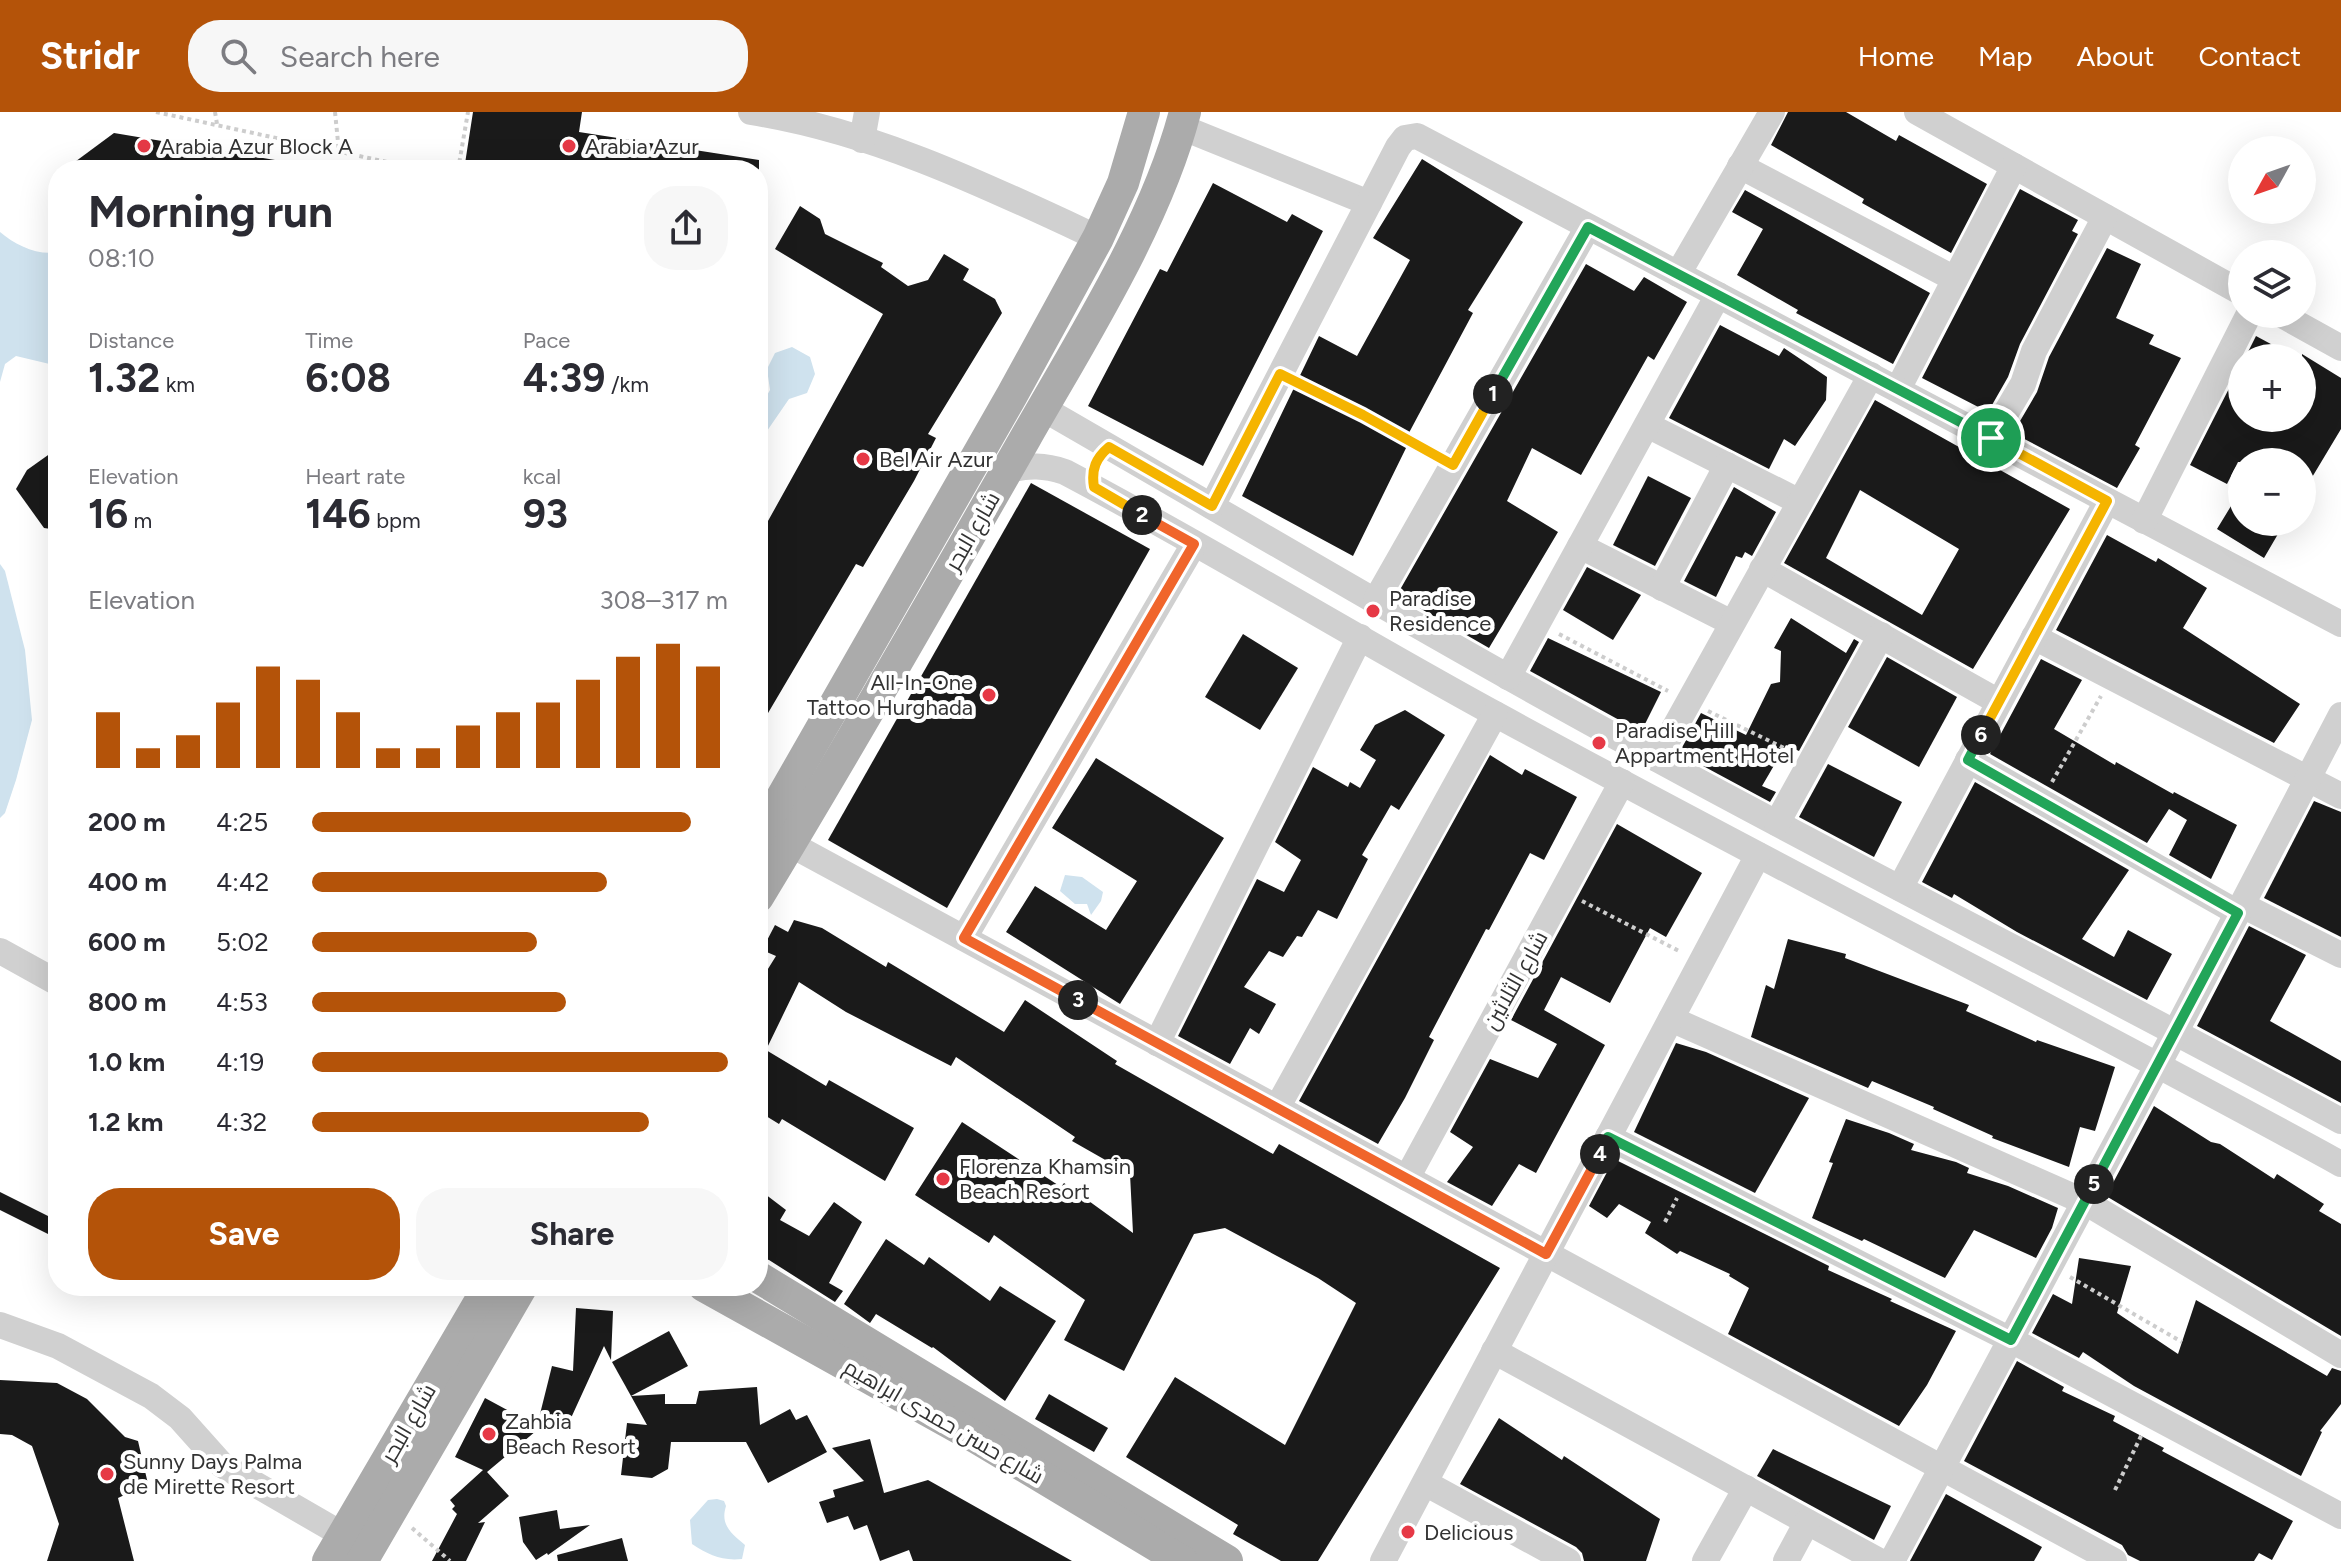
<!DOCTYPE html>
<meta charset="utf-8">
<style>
body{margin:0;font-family:Figtree,Cairo,sans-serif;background:#f7f7f7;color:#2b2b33;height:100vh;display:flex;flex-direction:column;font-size:30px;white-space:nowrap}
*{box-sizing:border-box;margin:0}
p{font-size:26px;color:#7c7c81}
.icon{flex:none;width:44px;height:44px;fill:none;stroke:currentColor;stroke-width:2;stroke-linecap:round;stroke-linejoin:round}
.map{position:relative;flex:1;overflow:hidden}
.side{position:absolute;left:48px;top:48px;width:720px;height:1136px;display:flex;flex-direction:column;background:#fff;border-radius:32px;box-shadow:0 8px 32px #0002}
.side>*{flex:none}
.needle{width:52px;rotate:230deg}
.controls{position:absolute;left:2228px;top:24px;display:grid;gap:16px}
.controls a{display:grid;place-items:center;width:88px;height:88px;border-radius:50%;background:#fff;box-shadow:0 8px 32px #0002;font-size:40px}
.pin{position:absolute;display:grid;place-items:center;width:68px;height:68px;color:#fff;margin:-34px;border:4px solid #fff;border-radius:50%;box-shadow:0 2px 8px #0007}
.km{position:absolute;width:40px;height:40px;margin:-20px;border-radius:50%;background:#222;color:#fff;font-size:22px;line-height:40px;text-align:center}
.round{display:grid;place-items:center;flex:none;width:84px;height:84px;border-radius:32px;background:#f7f7f7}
.head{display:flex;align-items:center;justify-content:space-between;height:136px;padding:0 40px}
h1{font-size:44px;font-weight:700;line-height:60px}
.figures{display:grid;grid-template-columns:repeat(3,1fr);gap:12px;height:136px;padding:8px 40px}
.figures div{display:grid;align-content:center}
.figures b{font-size:40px;font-weight:700}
.figures small{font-size:22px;font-weight:400}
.figures p{font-size:22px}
.chart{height:224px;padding:16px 40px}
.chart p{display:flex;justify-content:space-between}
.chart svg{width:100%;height:144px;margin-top:8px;stroke:#b45309;stroke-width:6}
.cta{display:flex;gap:16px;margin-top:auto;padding:16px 40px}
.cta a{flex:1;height:92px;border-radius:32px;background:#b45309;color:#fff;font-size:32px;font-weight:700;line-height:92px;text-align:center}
.cta a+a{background:#f7f7f7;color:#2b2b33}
ul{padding:0 40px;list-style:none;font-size:26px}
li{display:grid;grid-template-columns:128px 96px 1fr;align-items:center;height:60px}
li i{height:20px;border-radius:10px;background:#b45309}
header{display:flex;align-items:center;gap:48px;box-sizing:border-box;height:112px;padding:0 40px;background:#b45309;color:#fff}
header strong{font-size:38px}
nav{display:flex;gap:44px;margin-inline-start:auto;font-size:28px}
.search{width:560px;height:72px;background:#f7f7f7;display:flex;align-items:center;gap:20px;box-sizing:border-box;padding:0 28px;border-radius:32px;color:#7c7c81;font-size:30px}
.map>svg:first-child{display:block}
.water{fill:#cfe2ee}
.building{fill:#1a1a1a;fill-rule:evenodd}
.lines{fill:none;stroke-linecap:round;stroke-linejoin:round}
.path{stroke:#cdcdcd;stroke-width:4;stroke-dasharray:4 4;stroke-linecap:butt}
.minor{stroke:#d0d0d0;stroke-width:26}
.major{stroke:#ababab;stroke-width:32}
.split-1-casing{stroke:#fff;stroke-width:16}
.split-2-casing{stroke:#fff;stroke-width:16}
.split-3-casing{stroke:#fff;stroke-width:16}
.split-4-casing{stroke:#fff;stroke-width:16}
.split-5-casing{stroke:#fff;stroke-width:16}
.split-6-casing{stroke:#fff;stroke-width:16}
.split-7-casing{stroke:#fff;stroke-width:16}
.split-1{stroke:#22a559;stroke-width:10}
.split-2{stroke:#f5b400;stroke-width:10}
.split-3{stroke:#f0652b;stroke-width:10}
.split-4{stroke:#f0652b;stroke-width:10}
.split-5{stroke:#22a559;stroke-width:10}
.split-6{stroke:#22a559;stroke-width:10}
.split-7{stroke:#f5b400;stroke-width:10}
.poi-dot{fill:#e63946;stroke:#fff;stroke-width:3}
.labels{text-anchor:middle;stroke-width:8;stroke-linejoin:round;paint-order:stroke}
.poi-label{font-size:22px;fill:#333;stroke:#fff;text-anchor:start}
.street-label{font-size:22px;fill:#333;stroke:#fff}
</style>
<header>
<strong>Stridr</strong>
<div class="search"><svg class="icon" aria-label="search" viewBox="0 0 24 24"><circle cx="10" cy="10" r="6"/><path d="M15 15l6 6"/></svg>Search here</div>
<nav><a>Home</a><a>Map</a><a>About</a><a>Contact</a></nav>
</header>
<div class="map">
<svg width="2341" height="1449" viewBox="0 0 2341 1449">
<rect width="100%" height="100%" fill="#fff"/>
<g class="water">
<path d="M 0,120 C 15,133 38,144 58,140 L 58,254 L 16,244 L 5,252 L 0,270 Z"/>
<polygon points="792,235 810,245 815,262 807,281 789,287 758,332 758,299 770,278 767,257 775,241"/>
<polygon points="0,452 5,459 25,538 32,608 16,668 5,701 0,706"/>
<polygon points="1065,763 1082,765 1103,780 1101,789 1091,803 1087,792 1075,792 1060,779"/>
<path d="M 717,1387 L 724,1389 L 726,1394 C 720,1413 731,1421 745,1433 L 742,1447 C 721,1449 709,1443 692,1432 L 690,1408 L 708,1388 Z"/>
</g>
<g class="building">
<polygon points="473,0 582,0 579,20 759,48 759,58 464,58"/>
<polygon points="1788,0 1846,0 1896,29 1899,23 1987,72 1951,141 1862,91 1864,87 1771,33"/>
<polygon points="114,21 281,49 280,58 64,58"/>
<polygon points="1422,47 1523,110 1468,198 1473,201 1403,332 1407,334 1353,444 1242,384 1319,224 1357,244 1410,148 1373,126"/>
<polygon points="1213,71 1287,110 1292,102 1323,119 1203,354 1088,294 1160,157 1167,160"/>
<polygon points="2020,77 2078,108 2072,119 2078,122 2020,232 2008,265 1988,300 1922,266"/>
<polygon points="1745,78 1930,181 1893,252 1796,201 1798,198 1737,163 1763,117 1732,100"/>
<polygon points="800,94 820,107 825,122 883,151 881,155 908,174 928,168 944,142 969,157 963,168 995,187 1002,201 928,322 936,326 914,369 863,455 856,452 758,618 758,427 883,202 775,137"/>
<polygon points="2107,136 2141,152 2116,206 2154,223 2149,232 2181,246 2135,333 2140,336 2117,376 2013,321 2037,280 2049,245"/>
<polygon points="1586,152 1634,179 1644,165 1687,190 1654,248 1648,244 1581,363 1532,336 1507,389 1558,420 1489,536 1397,483"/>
<polygon points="1720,213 1779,244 1784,236 1827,265 1826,288 1795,334 1784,327 1769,357 1669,306"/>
<polygon points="2256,224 2297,246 2245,246"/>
<polygon points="2302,242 2341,266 2341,317 2302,382 2302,350 2238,350 2227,372 2190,353 2242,251 2242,306 2302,306"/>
<path d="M 1875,288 L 2070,397 L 1973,557 L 1784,451 ZM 1860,378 L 1959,437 L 1922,503 L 1826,446 Z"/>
<polygon points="58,336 58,418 44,416 16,377 27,358"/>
<polygon points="1648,364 1691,386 1655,454 1613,433"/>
<polygon points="1031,371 1150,437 947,796 828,728"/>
<polygon points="1734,375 1776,400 1752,444 1745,440 1742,446 1736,444 1716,485 1684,469"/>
<polygon points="2242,376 2242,410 2285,410 2264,446 2217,417"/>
<polygon points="2107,423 2156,450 2158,446 2207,476 2183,516 2300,592 2274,631 2056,518"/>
<polygon points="1587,455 1641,483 1613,528 1563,498"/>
<polygon points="1791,506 1846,541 1854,527 1859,530 1799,639 1786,633 1762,674 1776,680 1770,690 1679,641 1701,601 1746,623 1771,572 1780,570 1781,539 1774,536"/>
<polygon points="1243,522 1298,556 1260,618 1205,585"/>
<polygon points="1548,526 1661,580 1641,620 1530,559"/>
<polygon points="1887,545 1957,585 1919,655 1848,615"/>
<polygon points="2041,547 2082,568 2054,617 2115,653 2116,650 2173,682 2174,680 2237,713 2211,767 2169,743 2187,708 2169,697 2147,731 1990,642"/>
<polygon points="1405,598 1445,623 1399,698 1391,693 1362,743 1368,747 1337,807 1318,798 1302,825 1297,824 1283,845 1269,839 1244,875 1276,892 1259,922 1250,916 1230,952 1178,924 1257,767 1284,780 1301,748 1275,730 1313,655 1348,675 1350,670 1360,676 1376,648 1360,638 1375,613"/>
<polygon points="1490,643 1522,663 1525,657 1577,685 1544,748 1530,741 1489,818 1486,817 1429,925 1434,928 1405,986 1378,1032 1299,989"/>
<polygon points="1096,646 1224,726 1120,892 1006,820 1035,774 1106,818 1137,769 1052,716"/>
<polygon points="1828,652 1902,690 1874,745 1799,705"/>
<polygon points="1975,670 2129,758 2082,827 2114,845 2128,818 2172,842 2147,888 2017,820 1954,782 1952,786 1922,770"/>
<polygon points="2314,689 2341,700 2341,825 2264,786"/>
<polygon points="1617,712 1702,761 1666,825 1650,816 1610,891 1561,865 1544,898 1605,933 1536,1061 1519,1052 1492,1094 1447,1070 1473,1035 1450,1020 1490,947 1538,966 1557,932 1511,908"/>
<polygon points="794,808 822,816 886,855 888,850 1004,920 1025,888 1117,949 1115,952 1273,1042 1279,1032 1500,1156 1318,1449 1281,1449 1233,1422 1238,1413 1126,1345 1175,1265 1285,1333 1356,1191 1318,1166 1225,1116 1194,1122 1124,1259 1064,1228 1085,1188 994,1123 989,1131 915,1083 962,1010 1061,1075 1064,1071 1133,1121 1130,1062 1072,1029 1075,1025 956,945 951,954 846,900 799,870 766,938 826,974 829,968 914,1016 885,1069 782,1007 779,1012 758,999 758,873 776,844 762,838 775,813 788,820"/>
<polygon points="2249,814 2306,843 2270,909 2341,949 2341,991 2197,914"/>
<polygon points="1788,827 1846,842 1845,846 1969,893 1966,899 2036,930 2037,928 2115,955 2095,1019 2080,1015 2069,1055 1992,1026 1993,1024 1933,997 1934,995 1872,969 1868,976 1751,925 1766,873 1774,877"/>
<polygon points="1676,931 1706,940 1809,986 1755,1081 1634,1020"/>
<polygon points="2154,994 2211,1030 2220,1032 2274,1067 2277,1062 2324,1092 2319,1099 2341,1112 2341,1224 2106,1084"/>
<polygon points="1846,1007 1889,1021 1914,1032 1911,1038 1956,1050 1969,1056 1967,1061 2008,1074 2058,1096 2052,1116 2036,1146 1974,1118 1945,1166 1864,1127 1862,1129 1812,1106 1833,1051 1829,1050"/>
<polygon points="1614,1047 1829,1154 1828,1158 1892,1187 1890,1189 1956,1219 1927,1273 1899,1314 1728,1222 1749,1176 1729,1164 1730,1162 1680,1139 1677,1142 1645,1121 1651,1110 1619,1092 1607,1106 1589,1094"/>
<polygon points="0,1080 58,1109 58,1127 0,1098"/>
<polygon points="765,1082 786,1098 780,1108 809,1124 834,1090 862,1110 829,1171 843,1179 835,1190 769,1148 758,1145 758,1097"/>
<polygon points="886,1127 924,1153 929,1145 990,1189 1000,1174 1056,1209 1005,1289 933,1235 932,1236 876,1202 870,1211 844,1192"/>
<polygon points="2079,1146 2131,1154 2117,1201 2178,1242 2196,1188 2327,1264 2332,1256 2341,1259 2341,1292 2320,1319 2322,1320 2301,1364 2134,1274 2083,1240 2079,1246 2032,1221 2053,1182 2072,1192"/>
<polygon points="576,1196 613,1199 611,1248 604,1234 571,1306 555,1303 487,1360 509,1384 478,1411 485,1410 466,1449 432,1449 457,1402 452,1397 455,1394 450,1388 483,1358 455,1345 485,1286 537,1314 552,1254 573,1259"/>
<polygon points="669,1219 688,1254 631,1284 612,1250"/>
<polygon points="2017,1249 2064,1275 2062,1279 2115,1304 2113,1309 2164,1336 2162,1339 2293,1409 2272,1448 2259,1441 2254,1449 2140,1449 2128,1443 2122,1433 1964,1349"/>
<polygon points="0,1268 57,1271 87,1287 125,1325 138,1329 148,1372 118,1386 134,1449 47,1449 59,1412 32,1334 12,1323 0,1322"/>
<polygon points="757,1275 760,1313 790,1297 796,1308 807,1303 827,1340 768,1371 746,1330 671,1330 668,1357 652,1366 621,1363 627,1311 647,1313 631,1284 665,1282 665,1292 696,1292 699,1279"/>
<polygon points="1049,1282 1108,1316 1094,1340 1035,1307"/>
<polygon points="1499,1306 1562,1348 1564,1344 1660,1407 1646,1449 1584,1449 1582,1441 1576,1435 1460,1372"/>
<polygon points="870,1327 884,1381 928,1368 1072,1449 913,1449 909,1438 880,1449 867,1413 854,1418 848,1404 827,1411 819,1390 835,1385 833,1378 864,1369 832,1336"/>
<polygon points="1773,1337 1891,1394 1874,1428 1757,1364"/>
<polygon points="1946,1382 2042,1435 2034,1449 1910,1449"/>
<polygon points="557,1398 560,1417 590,1413 548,1443 547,1441 536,1448 523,1430 519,1405"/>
<polygon points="622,1426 628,1449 558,1449 557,1443"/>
</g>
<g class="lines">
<g class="path">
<polyline points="156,0 424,58"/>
<polyline points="215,0 217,12"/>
<polyline points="335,0 339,40"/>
<polyline points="458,58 468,0"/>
<polyline points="1299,271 1433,342"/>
<polyline points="1559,522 1668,579"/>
<polyline points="1708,599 1790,639"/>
<polyline points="2052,670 2101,584"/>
<polyline points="1582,789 1681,840"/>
<polyline points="1665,1110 1677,1086"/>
<polyline points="2070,1165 2182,1230"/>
<polyline points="2115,1378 2142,1322"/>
<polyline points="412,1416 450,1449"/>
</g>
<g class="minor">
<path d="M 751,0 C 873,19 987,74 1098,126"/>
<polyline points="1917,0 2242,181"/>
<polyline points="1181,15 1369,91"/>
<polyline points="862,28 867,0"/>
<polyline points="1740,54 1955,167"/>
<polyline points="1678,162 1772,0"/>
<polyline points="2280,202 2341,236"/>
<polyline points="1898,277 2014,54"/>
<path d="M 1042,296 C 1247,414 1449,535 1657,647 C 1883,770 2114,886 2341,1009"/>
<polyline points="1647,313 1800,390"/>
<polyline points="1991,326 2023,272 2034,239 2105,105"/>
<path d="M 1007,358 C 1029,353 1044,353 1065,360 C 1211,437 1352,524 1497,603 C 1777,756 2062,899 2341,1052"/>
<polyline points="1212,394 1398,35 1405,26 1417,24 2341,512"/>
<polyline points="2144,409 2249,202"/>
<polyline points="1580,434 1732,511"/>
<polyline points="1762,457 1999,590"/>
<polyline points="1662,476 1727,353"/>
<polyline points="1376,488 1588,115"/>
<polyline points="2034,525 2341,684"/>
<polyline points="1508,565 1718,183"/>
<polyline points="1657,647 1871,263"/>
<polyline points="1968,648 2238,801"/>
<polyline points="1777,711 1881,523"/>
<polyline points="790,732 2114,1449"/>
<polyline points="1900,776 2107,389"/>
<polyline points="2242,793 2341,843"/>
<polyline points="964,826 1194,432"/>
<polyline points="0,839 58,871"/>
<polyline points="1671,907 2085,1090 2341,1243"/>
<polyline points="1157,931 1360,525"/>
<polyline points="1277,996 1495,602"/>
<polyline points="1608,1025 2011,1228 2341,1404"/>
<polyline points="1407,1066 1622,670"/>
<polyline points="0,1213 58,1234 151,1284 180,1306 222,1353 343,1423"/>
<polyline points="1494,1239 1879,1449"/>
<polyline points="1425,1371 1568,1449"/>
<polyline points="1383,1449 1758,743"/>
<polyline points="1705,1449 1746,1376"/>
<polyline points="1786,1449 1807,1410"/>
<polyline points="1892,1449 2176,919 2341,603"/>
</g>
<g class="major">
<polyline points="758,727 1012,283 1098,126 1123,71 1144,0"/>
<path d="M 758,785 C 850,633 938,479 1026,325 C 1083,225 1156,111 1185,0"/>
<polyline points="758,1165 1227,1449"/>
<polyline points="704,1174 977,1326 1182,1449"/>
<polyline points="328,1449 489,1174"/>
<polyline points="362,1449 522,1174"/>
</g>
</g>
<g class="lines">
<g class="split-1-casing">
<polyline id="split-1" points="1493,282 1588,115 1991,326"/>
</g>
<g class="split-2-casing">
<path id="split-2" d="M 1142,403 L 1094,375 C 1091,357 1096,346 1109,335 L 1212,394 L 1280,262 L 1363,303 L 1453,353 L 1493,282"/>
</g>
<g class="split-3-casing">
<polyline id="split-3" points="1078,888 964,826 1194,432 1142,403"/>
</g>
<g class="split-4-casing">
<polyline id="split-4" points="1078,888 1546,1142 1600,1042"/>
</g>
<g class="split-5-casing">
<polyline id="split-5" points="1600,1042 1608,1025 2011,1228 2094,1072"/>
</g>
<g class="split-6-casing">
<polyline id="split-6" points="1981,623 1968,648 2238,801 2094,1072"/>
</g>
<g class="split-7-casing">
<polyline id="split-7" points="1981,623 2107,389 1991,326"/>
</g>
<use href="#split-1" class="split-1"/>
<use href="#split-2" class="split-2"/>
<use href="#split-3" class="split-3"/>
<use href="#split-4" class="split-4"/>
<use href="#split-5" class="split-5"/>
<use href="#split-6" class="split-6"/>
<use href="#split-7" class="split-7"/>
</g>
<g class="poi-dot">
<circle cx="144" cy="34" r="8"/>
<circle cx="569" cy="34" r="8"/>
<circle cx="863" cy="347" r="8"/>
<circle cx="1373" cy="499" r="8"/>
<circle cx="989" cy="583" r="8"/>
<circle cx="1599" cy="631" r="8"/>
<circle cx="943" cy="1067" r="8"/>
<circle cx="489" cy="1322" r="8"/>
<circle cx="107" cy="1362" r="8"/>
<circle cx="1408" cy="1420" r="8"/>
</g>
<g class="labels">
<g class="poi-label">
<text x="160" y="42">Arabia Azur Block A</text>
<text x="585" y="42">Arabia Azur</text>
<text x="879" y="355">Bel Air Azur</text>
<text x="1389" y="494">Paradise<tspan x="1389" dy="25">Residence</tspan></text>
<text x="973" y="578" text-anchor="end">All-In-One<tspan x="973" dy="25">Tattoo Hurghada</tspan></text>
<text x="1615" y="626">Paradise Hill<tspan x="1615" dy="25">Appartment Hotel</tspan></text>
<text x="959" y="1062">Florenza Khamsin<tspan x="959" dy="25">Beach Resort</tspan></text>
<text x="505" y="1317">Zahbia<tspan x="505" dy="25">Beach Resort</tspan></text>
<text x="123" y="1357">Sunny Days Palma<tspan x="123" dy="25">de Mirette Resort</tspan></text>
<text x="1424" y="1428">Delicious</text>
</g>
<g class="street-label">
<text transform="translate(972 419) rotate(-60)" y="8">شارع البحر</text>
<text transform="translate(1515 868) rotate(-61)" y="8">شارع الثلاثين</text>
<text transform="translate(944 1309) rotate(30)" y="8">شارع حسن حمدى ابراهيم</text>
<text transform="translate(408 1311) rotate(-60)" y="8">شارع البحر</text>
</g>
</g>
</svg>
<div class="controls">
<a><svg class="needle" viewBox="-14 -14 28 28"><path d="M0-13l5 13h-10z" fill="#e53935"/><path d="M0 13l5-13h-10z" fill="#7c7c81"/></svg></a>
<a><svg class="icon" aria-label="layers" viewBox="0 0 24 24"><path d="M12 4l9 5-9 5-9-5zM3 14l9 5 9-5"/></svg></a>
<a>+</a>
<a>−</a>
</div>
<div class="pin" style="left:1991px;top:326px;background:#1e9e55"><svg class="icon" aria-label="arrive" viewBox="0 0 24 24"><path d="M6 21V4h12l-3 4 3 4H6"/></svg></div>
<b class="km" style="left:1493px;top:282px">1</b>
<b class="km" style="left:1142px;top:403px">2</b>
<b class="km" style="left:1078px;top:888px">3</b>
<b class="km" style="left:1600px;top:1042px">4</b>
<b class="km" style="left:2094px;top:1072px">5</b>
<b class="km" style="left:1981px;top:623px">6</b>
<section class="side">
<div class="head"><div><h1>Morning run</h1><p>08:10</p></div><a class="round"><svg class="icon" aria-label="share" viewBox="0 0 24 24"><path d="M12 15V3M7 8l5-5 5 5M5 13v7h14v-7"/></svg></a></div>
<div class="figures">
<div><p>Distance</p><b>1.32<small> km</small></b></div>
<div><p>Time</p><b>6:08</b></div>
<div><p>Pace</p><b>4:39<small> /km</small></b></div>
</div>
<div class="figures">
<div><p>Elevation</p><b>16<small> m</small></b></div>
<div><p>Heart rate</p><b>146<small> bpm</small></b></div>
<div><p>kcal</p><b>93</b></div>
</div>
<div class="chart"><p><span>Elevation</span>308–317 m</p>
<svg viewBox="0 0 160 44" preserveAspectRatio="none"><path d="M5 44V27M15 44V38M25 44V34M35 44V24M45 44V13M55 44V17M65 44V27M75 44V38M85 44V38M95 44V31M105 44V27M115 44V24M125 44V17M135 44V10M145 44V6M155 44V13"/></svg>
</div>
<ul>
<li><b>200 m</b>4:25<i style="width:91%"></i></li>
<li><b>400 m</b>4:42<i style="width:71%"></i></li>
<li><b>600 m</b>5:02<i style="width:54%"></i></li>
<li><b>800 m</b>4:53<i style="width:61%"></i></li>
<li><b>1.0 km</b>4:19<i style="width:100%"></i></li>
<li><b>1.2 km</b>4:32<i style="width:81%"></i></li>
</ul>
<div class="cta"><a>Save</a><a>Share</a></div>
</section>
</div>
